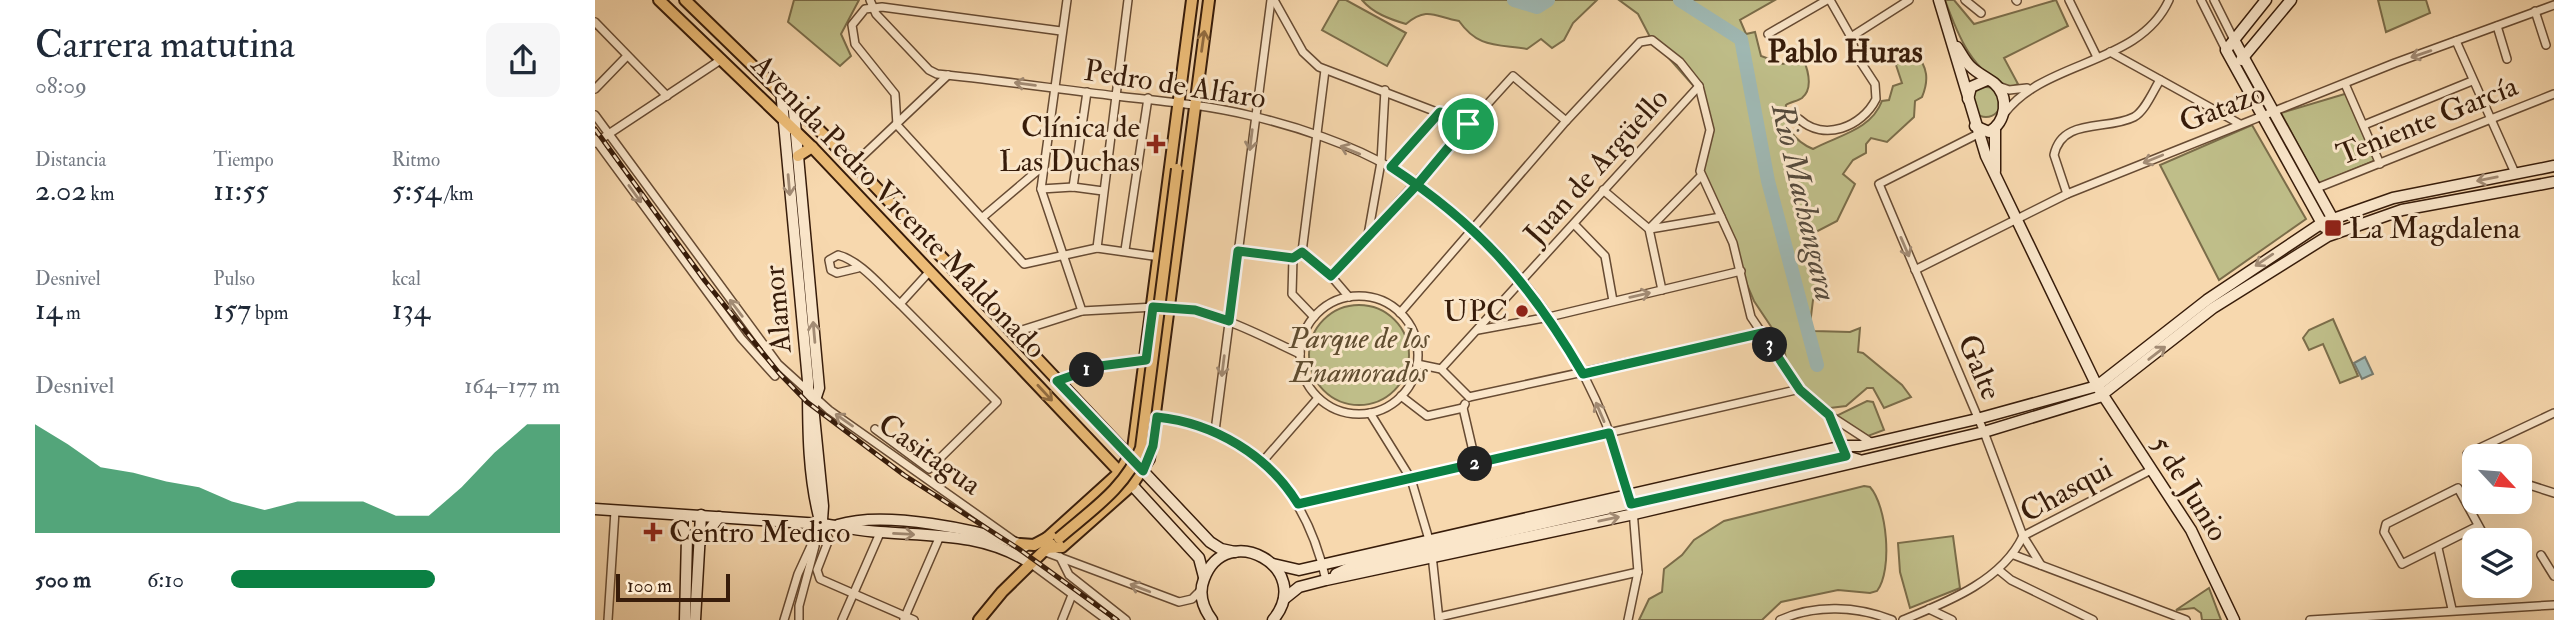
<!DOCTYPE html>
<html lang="es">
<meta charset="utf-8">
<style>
body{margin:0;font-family:"IM FELL Double Pica",serif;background:#f6f6f7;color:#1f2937;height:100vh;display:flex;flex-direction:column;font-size:26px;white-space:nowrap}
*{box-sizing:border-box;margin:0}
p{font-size:23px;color:#747a83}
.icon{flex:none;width:38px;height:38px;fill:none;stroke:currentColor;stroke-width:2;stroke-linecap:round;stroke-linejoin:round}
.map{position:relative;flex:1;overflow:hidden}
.details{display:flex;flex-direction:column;background:#fff;width:595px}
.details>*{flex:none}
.needle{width:46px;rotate:116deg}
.buttons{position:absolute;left:1867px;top:444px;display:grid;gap:14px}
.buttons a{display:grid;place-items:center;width:70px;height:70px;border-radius:14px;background:#fff;box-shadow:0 7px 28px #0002;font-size:35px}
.scale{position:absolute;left:21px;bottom:18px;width:114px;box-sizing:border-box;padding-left:7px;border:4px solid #371c0a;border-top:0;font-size:19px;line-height:24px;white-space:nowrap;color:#371c0a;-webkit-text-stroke:5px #fae6ca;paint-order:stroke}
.pin{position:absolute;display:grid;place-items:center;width:60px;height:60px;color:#fff;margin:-30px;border:4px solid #fff;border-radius:50%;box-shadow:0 2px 7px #0007}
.km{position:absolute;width:35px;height:35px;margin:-18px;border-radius:50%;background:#222;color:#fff;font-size:19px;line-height:35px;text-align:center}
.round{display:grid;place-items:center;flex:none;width:74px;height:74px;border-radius:14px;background:#f6f6f7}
.head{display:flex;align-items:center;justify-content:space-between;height:119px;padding:0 35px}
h1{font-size:38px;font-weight:600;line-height:52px}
.metrics{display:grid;grid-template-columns:repeat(3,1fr);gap:10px;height:119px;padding:7px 35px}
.metrics div{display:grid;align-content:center}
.metrics b{font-size:30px;font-weight:600}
.metrics small{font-size:19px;font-weight:400}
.metrics p{font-size:19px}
.chart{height:196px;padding:14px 35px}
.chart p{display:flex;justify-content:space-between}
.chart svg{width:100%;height:126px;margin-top:7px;fill:#0b8043;opacity:.7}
ul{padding:0 35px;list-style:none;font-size:23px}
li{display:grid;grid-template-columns:112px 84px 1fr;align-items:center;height:52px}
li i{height:18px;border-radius:9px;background:#0b8043}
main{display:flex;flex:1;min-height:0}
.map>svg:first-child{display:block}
.green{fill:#bfbe89;stroke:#7b6d4a;stroke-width:2}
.water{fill:#9fb8b3;stroke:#757a6f;stroke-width:2}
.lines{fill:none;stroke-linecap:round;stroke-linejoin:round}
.river{stroke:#9fb8b3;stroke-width:14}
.street-casing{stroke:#674b33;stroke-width:10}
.secondary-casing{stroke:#371c0a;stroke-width:13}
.primary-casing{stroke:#371c0a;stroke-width:14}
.street{stroke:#fae6ca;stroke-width:7}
.secondary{stroke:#fae6ca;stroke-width:10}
.primary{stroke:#ecbc77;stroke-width:10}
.rail-casing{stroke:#371c0a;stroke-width:5}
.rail{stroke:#fae6ca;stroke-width:2.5;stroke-dasharray:8;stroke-linecap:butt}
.primary-bridge-casing{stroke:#371c0a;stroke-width:14;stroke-linecap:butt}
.primary-bridge{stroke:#ecbc77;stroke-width:10}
.oneway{stroke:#926c40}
.oneway2{stroke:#a28b74}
.route-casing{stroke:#fff;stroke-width:14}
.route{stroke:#0b8043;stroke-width:9}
.poi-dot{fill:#8f2418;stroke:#fae6ca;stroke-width:2.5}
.labels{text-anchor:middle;stroke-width:6;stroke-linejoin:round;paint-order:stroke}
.street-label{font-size:30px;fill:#371c0a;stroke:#fae6ca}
.poi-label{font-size:30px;fill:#371c0a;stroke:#fae6ca;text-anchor:end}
.park-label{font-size:30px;font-style:italic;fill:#604d30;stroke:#fae6ca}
.neighbourhood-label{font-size:32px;font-weight:bold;fill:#371c0a;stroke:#fae6ca}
.water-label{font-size:32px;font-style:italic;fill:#564b3d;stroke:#fae6ca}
</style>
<main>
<section class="details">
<div class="head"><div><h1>Carrera matutina</h1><p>08:09</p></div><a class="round"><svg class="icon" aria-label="share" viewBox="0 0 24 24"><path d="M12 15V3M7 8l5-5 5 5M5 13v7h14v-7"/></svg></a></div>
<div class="metrics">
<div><p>Distancia</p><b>2.02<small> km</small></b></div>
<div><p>Tiempo</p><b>11:55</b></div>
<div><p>Ritmo</p><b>5:54<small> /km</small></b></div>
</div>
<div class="metrics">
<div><p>Desnivel</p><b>14<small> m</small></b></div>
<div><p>Pulso</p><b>157<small> bpm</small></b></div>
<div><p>kcal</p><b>134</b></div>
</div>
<div class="chart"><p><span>Desnivel</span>164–177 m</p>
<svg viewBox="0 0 160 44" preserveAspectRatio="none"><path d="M0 44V6L10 13L20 21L30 23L40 26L50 28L60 33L70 36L80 33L90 33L100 33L110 38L120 38L130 28L140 16L150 6L160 6V44z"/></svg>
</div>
<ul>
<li><b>500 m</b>6:10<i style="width:62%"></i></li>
</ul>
</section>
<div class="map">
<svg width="1959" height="620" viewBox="0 0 1959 620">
<rect width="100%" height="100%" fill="#f7d8ae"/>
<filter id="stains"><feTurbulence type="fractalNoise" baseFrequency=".00286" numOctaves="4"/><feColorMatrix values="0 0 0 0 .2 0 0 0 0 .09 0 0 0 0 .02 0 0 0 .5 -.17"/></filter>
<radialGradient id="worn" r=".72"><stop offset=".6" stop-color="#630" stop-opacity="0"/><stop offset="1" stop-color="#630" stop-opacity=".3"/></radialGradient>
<g class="green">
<polygon points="199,0 264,0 246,34 256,56 245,66 193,22"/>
<polygon points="744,0 751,0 811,33 792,66 727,30"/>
<path d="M 767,0 L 1002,0 L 978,23 L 969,40 L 957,48 L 946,39 L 932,49 C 901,44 883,48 864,21 C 840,17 833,6 811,24 C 794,19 778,13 767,0 Z"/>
<path d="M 1024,0 L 1180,0 L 1145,20 L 1151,34 L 1160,32 L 1166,56 L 1188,64 L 1208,58 C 1213,70 1219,88 1207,98 C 1203,101 1195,102 1191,105 C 1188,126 1199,141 1218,149 C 1244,135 1276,130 1287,101 L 1294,100 L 1298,86 L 1307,83 L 1301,65 L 1310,53 L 1320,53 C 1333,67 1334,80 1327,97 L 1320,101 L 1319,117 L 1292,142 L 1276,138 L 1271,144 L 1271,153 L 1258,160 L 1248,174 L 1260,184 L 1242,221 L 1211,237 L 1227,280 L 1218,300 L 1215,325 L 1219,331 L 1255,332 L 1265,328 L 1263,352 L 1268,353 L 1307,385 L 1316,397 L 1289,408 L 1278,388 L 1272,388 L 1251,406 L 1235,408 L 1209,389 L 1199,376 L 1191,360 L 1189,346 L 1159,301 L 1107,180 L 1115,127 L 1104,92 L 1055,37 L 1043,14 Z"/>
<path d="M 1350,0 L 1359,0 L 1379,24 L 1461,0 L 1473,26 L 1409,58 L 1423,84 L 1415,88 C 1377,72 1363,36 1350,0 Z"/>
<polygon points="1783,0 1831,0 1835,13 1791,32"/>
<circle cx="1391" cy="102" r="15"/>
<polygon points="1753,93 1781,160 1724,184 1686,113"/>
<polygon points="1657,125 1711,219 1624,280 1565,165"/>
<circle cx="764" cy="355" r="50"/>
<polygon points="1738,319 1763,376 1745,383 1728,344 1714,350 1708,338 1714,330"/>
<polygon points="1272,401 1278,402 1289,430 1273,436 1241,416"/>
<path d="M 1269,486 L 1275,487 C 1292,506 1298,570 1282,591 L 1275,593 L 1243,590 L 1186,602 L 1167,620 L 1044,620 L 1054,599 L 1067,592 L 1069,569 L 1087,555 L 1099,540 L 1129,521 Z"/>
<polygon points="1358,536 1365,588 1315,608 1305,572 1303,543"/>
<polygon points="1614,588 1626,620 1607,620 1606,613 1599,608 1581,610"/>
</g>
<polygon class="water" points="1770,357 1778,374 1767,379 1759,363"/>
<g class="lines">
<g class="river">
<polyline points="919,0 942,7 953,0"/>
<polyline points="1085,0 1146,39 1173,181 1222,365"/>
</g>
<g class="street-casing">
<g id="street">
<path d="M 275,0 L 281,14 L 334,70 L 342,74 C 402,80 462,89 521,96 C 567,101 612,105 657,116 C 700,126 758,145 796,168 C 917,238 1002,364 1035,499"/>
<polyline points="472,0 446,189 487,311"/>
<polyline points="679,0 708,52 724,67 873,124"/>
<polyline points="1370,0 1386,13"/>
<polyline points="1421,0 1422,1"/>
<polyline points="1474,0 1502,57"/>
<polyline points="1606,0 1631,50"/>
<polyline points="1619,0 1639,40"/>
<polyline points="1940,11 1951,45"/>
<polyline points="0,22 72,96"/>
<polyline points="1902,26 1912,59"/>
<polyline points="466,31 287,7 270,9 257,25 260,44 300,94 302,125 429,264 502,248 565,257"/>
<polyline points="1173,34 1232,0"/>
<polyline points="1256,37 1314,0"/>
<polyline points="1861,41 1920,173"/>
<polyline points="1515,52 1645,124"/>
<polyline points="1750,84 1785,164"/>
<polyline points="1403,86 1414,90 1432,88"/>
<polyline points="0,89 32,56"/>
<path d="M 1409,114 C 1450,59 1544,66 1574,0"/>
<polyline points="0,115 183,364 234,410 418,540"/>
<path d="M 1204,119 C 1229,142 1267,127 1281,99 L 1280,84 L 1261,55 L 1256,37 L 1235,0"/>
<polyline points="1769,125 1877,81"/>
<polyline points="1383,134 1284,184 1389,432 1428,536 1446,565"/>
<polyline points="0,139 146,338 180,376"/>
<polyline points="0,143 127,59"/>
<polyline points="259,164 353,75"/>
<polyline points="796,167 845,112"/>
<polyline points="478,187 492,92"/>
<polyline points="1722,188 1959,94"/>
<polyline points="446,189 478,187 508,191"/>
<polyline points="1008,190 1054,229 1067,290"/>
<path d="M 1472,194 L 1459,155 C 1467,117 1512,131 1539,117 C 1550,111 1558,91 1565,80"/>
<polyline points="388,217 448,166"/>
<polyline points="979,224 1010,256 1018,301"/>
<polyline points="1054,229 1106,176"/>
<polyline points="1055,229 1126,217"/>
<polyline points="773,235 786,162 790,90"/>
<polyline points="502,248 533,0"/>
<polyline points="530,250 553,98"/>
<polyline points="643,251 698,258"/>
<polyline points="707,252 736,276 754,297"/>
<path d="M 263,268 L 242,273 L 236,270 L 234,260 L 243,255 C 266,261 287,288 305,304"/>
<polyline points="1320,270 1472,194 1800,63 1959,5"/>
<polyline points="736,276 918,76 971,121"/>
<circle cx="764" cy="355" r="59"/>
<path d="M 571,307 C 620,310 662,334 705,354"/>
<polyline points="805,313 971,121 1045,42 1057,40 1085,62 1104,86 1115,130 1105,171 1138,243 1156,317 1205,389 1234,415 1277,443"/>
<polyline points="719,317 697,294 698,258 707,252 730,70"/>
<polyline points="883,330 954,317 1146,271"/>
<polyline points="418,333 487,311 560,307"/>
<polyline points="822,364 846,369 874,397"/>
<polyline points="846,369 1104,86"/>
<polyline points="462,381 505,366 551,360"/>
<polyline points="806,396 832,416 868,408"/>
<polyline points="874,397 1167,333"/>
<polyline points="870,404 868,408 881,464"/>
<polyline points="775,413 816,479 835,543"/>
<polyline points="1234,416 1249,450"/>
<path d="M 562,417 C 657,426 711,491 731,580"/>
<polyline points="280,429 334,469 402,402 305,304 335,271"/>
<polyline points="620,431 676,0"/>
<polyline points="1872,454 1959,413"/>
<polyline points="668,461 723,398"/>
<polyline points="1925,482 1959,493"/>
<polyline points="703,504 1205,389"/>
<polyline points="226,524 234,539 222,570 225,579 319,620"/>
<polyline points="1883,526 1807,564 1789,532 1791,524 1863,488 1892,541"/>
<polyline points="1843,548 1857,609"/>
<polyline points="448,551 584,602 597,599 606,590"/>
<polyline points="837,555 844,620"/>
<polyline points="1419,555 1591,620"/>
<polyline points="1946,555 1959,576"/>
<polyline points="465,557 474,575 531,620"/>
<polyline points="435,563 512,620"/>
<polyline points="1405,571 1416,580 1498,620"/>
<polyline points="1334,609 1357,620"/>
<polyline points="844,617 1043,572"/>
<polyline points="309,619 345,536"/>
<polyline points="13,620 20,511"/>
<polyline points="189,620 203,574 226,524"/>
<polyline points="204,620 204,606 220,546"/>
<polyline points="247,620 285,533"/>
<polyline points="467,620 477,595"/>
<polyline points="1033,620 1043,572 1038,510"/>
<path d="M 1185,620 C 1220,604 1262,606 1297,620"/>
<path d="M 1308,620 C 1352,602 1407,581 1428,536 L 1556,470"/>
<polyline points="1715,620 1959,605"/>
</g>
</g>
<g class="secondary-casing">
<g id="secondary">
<polyline points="1344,0 1391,156 1502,386 1596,530 1639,620"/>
<polyline points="1671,0 1631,50 1729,227"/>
<polyline points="1639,40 1740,223"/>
<path d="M 1362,47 C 1366,53 1370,61 1375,66 C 1382,73 1391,77 1399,83 C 1415,97 1411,122 1394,132 L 1380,126"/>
<polyline points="1646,60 1696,0"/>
<path d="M 186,90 L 213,381 C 213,428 213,479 226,524"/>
<polyline points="1373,99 1376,87 1392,80"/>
<polyline points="198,101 224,388 218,406 228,506 227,520"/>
<polyline points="1400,171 1400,128"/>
<polyline points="548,471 615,542 626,549 640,552"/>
<polyline points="537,485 604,558 609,577"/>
<path d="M 0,509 L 226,524 C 246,526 265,531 285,532 C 337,536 389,533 435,563"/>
<polyline points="83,515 92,537 90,620"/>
<path d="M 243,525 C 290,510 383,530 430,546"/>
<polyline points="106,541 124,517"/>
<polyline points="678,564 704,570 1248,446 1265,446 1382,419 1502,386 1612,300 1727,223 1798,198 1959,166"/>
<polyline points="741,574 756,567 1196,467 1251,456 1264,460"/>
<polyline points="689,599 704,587 731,580 1039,514 1389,432 1504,397 1618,308 1733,236 1807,210 1959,182"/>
<polyline points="100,620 106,515"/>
<path d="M 617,620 C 608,608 603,594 609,579 C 631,519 721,568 678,620"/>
</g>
</g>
<g class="primary-casing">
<g id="primary">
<polyline points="64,0 217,147 537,485"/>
<polyline points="90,0 259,164 548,471"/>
<polyline points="203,156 217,147"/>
<polyline points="425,544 439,545 452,538"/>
<polyline points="451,548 467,547 537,485 554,459 614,0"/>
<polyline points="451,548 452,538 525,472 538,449 597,0"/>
<polyline points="384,620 407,592 456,544"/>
</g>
</g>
<use href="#street" class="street"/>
<use href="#secondary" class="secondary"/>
<use href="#primary" class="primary"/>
<g class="rail-casing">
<polyline id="rail" points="0,129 110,281 184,373 212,402 309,475 424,549 522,620"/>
</g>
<use href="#rail" class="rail"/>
<g class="primary-bridge-casing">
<path id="primary-bridge" d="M 464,538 C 495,511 531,488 546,448 L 582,169"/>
</g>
<use href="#primary-bridge" class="primary-bridge"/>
</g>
<defs><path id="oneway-shaft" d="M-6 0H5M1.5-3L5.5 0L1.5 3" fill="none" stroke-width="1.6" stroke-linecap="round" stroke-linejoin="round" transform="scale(1.75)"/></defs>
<g class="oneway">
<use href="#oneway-shaft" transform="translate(608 41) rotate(-82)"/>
<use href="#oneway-shaft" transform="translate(450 393) rotate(47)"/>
</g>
<g class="oneway2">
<use href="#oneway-shaft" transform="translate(1826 54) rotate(161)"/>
<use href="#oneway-shaft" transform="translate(430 84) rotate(-173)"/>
<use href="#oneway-shaft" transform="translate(656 140) rotate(97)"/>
<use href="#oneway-shaft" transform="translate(755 150) rotate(-158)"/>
<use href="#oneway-shaft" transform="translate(1558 159) rotate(158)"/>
<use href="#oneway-shaft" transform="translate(1892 179) rotate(169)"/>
<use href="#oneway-shaft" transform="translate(194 185) rotate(85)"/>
<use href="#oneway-shaft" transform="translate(40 194) rotate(54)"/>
<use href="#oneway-shaft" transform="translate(1310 247) rotate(67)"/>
<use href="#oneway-shaft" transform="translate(1669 260) rotate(146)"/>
<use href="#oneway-shaft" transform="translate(1045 295) rotate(-13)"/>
<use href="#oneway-shaft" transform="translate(141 308) rotate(-127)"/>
<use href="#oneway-shaft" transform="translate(219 332) rotate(-95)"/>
<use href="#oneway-shaft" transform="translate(1562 353) rotate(-38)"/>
<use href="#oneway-shaft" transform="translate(628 366) rotate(97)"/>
<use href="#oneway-shaft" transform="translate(1005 412) rotate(-113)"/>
<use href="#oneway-shaft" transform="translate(249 420) rotate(-145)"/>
<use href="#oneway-shaft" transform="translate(1014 519) rotate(-12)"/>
<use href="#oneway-shaft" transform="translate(309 534) rotate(3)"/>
<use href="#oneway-shaft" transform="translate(545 588) rotate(-159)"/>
</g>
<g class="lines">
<g class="route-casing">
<path id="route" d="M 873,124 L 822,185 L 736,276 L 707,252 L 698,258 L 643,251 L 634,321 L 600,310 L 558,307 L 551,360 L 505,366 L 462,381 L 548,471 L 558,446 L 562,417 C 619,423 673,455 703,504 L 1014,433 L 1036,504 L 1251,456 L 1234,415 L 1205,390 L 1167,333 L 988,374 C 935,283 884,225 796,167 L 845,112 L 873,124"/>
</g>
<use href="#route" class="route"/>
</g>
<g class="poi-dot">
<path d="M557.5 133.5h7v7h7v7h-7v7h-7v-7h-7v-7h7z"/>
<rect x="1729" y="219" width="18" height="18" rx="3.5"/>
<circle cx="927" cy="311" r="7"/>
<path d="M54.5 521.5h7v7h7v7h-7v7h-7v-7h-7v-7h7z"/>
</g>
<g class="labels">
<g class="street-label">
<text transform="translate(580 84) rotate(9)" y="10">Pedro de Alfaro</text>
<text transform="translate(1627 107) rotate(-21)" y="10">Gatazo</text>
<text transform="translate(1832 120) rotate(-22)" y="10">Teniente García</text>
<text transform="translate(1001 166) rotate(-48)" y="10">Juan de Argüello</text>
<text transform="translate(304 206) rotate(46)" y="10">Avenida Pedro Vicente Maldonado</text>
<text transform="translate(182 309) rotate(-95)" y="10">Alamor</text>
<text transform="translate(1385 367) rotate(67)" y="10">Galte</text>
<text transform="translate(335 454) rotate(35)" y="10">Casitagua</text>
<text transform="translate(1595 488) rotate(58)" y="10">5 de Junio</text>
<text transform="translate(1471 490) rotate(-29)" y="10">Chasqui</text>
</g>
<g class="poi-label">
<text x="545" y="137">Clínica de<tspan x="545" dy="34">Las Duchas</tspan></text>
<text x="1754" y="238" text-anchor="start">La Magdalena</text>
<text x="913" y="321">UPC</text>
<text x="74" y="542" text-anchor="start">Centro Medico</text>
</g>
<g class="park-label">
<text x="764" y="348">Parque de los<tspan x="764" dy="34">Enamorados</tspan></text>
</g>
<g class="neighbourhood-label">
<text x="1250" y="62">Pablo Huras</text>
</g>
<g class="water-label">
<text transform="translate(1210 202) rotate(77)" y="11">Rio Machangara</text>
</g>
</g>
<rect width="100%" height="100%" filter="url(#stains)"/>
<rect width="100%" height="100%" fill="url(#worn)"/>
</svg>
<div class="buttons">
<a><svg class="needle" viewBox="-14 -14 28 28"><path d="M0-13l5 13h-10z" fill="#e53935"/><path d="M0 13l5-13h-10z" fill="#747a83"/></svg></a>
<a><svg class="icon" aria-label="layers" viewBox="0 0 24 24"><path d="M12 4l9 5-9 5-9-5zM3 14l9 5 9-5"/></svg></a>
</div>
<div class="scale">100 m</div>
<div class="pin" style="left:873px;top:124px;background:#1e9e55"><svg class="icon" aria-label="arrive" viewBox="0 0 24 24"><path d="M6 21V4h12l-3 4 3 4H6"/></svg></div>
<b class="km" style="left:492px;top:370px">1</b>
<b class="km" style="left:880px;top:464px">2</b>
<b class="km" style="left:1175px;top:345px">3</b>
</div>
</main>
